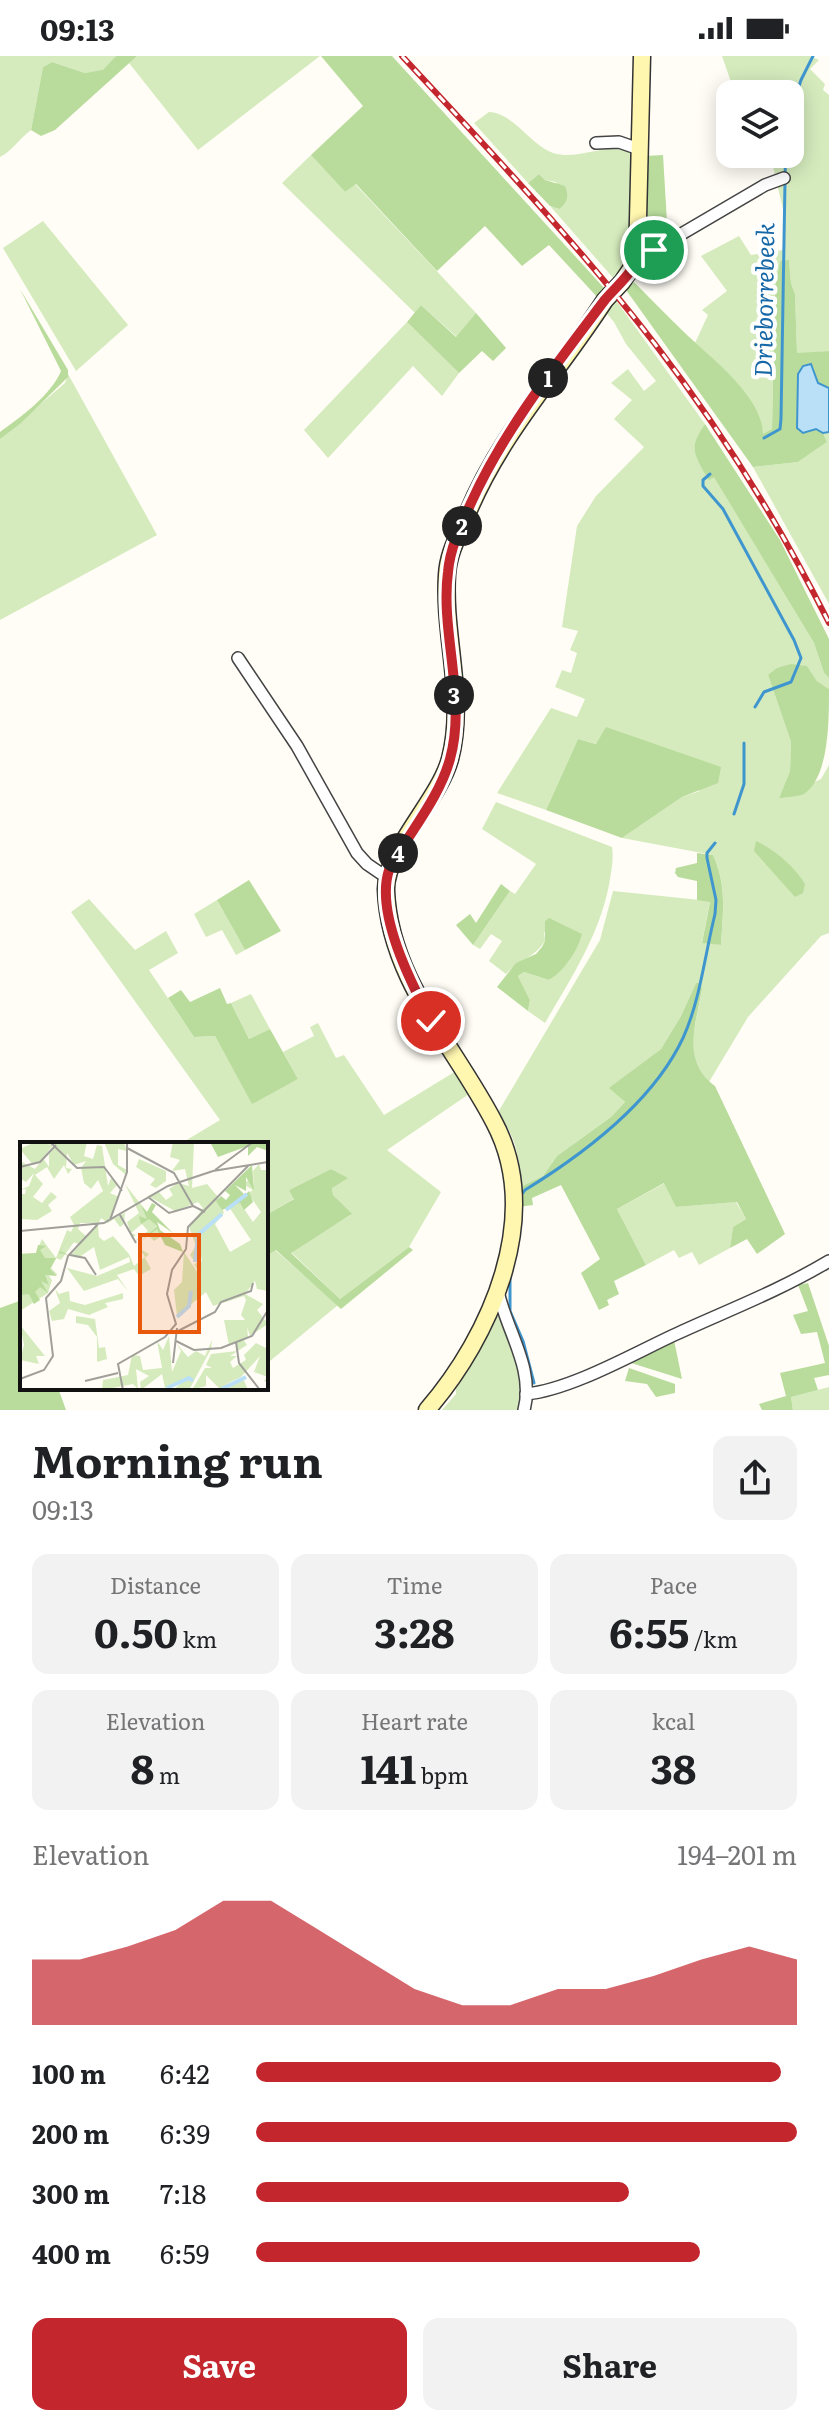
<!DOCTYPE html>
<meta charset="utf-8">
<style>
body{margin:0;font-family:Literata,serif;background:#f2f2f2;color:#202124;height:100vh;display:flex;flex-direction:column;font-size:30px;white-space:nowrap}
*{box-sizing:border-box;margin:0}
p{font-size:26px;color:#757577}
.icon{flex:none;width:44px;height:44px;fill:none;stroke:currentColor;stroke-width:2;stroke-linecap:round;stroke-linejoin:round}
.map{position:relative;height:1354px;overflow:hidden}
.panel{display:flex;flex-direction:column;background:#fff;flex:1}
.panel>*{flex:none}
.buttons{position:absolute;left:716px;top:24px;display:grid;gap:16px}
.buttons a{display:grid;place-items:center;width:88px;height:88px;border-radius:16px;background:#fff;box-shadow:0 4px 20px #0003;font-size:40px}
.pin{position:absolute;display:grid;place-items:center;width:68px;height:68px;color:#fff;margin:-34px;border:4px solid #fff;border-radius:50%;box-shadow:0 2px 8px #0007}
.km{position:absolute;width:40px;height:40px;margin:-20px;border-radius:50%;background:#222;color:#fff;font-size:22px;line-height:40px;text-align:center}
.round{display:grid;place-items:center;flex:none;width:84px;height:84px;border-radius:16px;background:#f2f2f2}
.headline{display:flex;align-items:center;justify-content:space-between;height:136px;padding:0 32px}
h1{font-size:44px;font-weight:700;line-height:60px}
.stats{display:grid;grid-template-columns:repeat(3,1fr);gap:12px;height:136px;padding:8px 32px}
.stats div{display:grid;align-content:center;border-radius:16px;background:#f2f2f2;text-align:center}
.stats b{font-size:40px;font-weight:700}
.stats small{font-size:22px;font-weight:400}
.stats p{font-size:22px}
.chart{height:224px;padding:16px 32px}
.chart p{display:flex;justify-content:space-between}
.chart svg{width:100%;height:144px;margin-top:8px;fill:#c4262e;opacity:.7}
.action{display:flex;gap:16px;margin-top:auto;padding:16px 32px}
.action a{flex:1;height:92px;border-radius:16px;background:#c4262e;color:#fff;font-size:32px;font-weight:700;line-height:92px;text-align:center}
.action a+a{background:#f2f2f2;color:#202124}
ul{padding:0 32px;list-style:none;font-size:26px}
li{display:grid;grid-template-columns:128px 96px 1fr;align-items:center;height:60px}
li i{height:20px;border-radius:10px;background:#c4262e}
.status{display:flex;justify-content:space-between;align-items:center;height:56px;padding:0 40px;background:#fff;direction:ltr}
.status svg{height:22px;fill:currentColor}
.map>svg:first-child{display:block}
.green{fill:#d5ebbd}
.forest{fill:#b9dc9c}
.water{fill:#b9e0f7;stroke:#3f96cf;stroke-width:2}
.lines{fill:none;stroke-linecap:round;stroke-linejoin:round}
.stream{stroke:#3f96cf;stroke-width:3}
.minor-casing{stroke:#444;stroke-width:14}
.secondary-casing{stroke:#333;stroke-width:19}
.minor{stroke:#fff;stroke-width:11}
.secondary{stroke:#fff6b0;stroke-width:16}
.rail-casing{stroke:#c4262e;stroke-width:6}
.rail{stroke:#fff;stroke-width:3;stroke-dasharray:9;stroke-linecap:butt}
.route-casing{stroke:#fff;stroke-width:16}
.route{stroke:#c4262e;stroke-width:10}
.labels{text-anchor:middle;stroke-width:8;stroke-linejoin:round;paint-order:stroke}
.water-label{font-size:24px;font-style:italic;fill:#1768a6;stroke:#fff}
.inset-river{fill:none;stroke:#b9e0f7;stroke-width:4}
.inset-road{fill:none;stroke:#a09f9a;stroke-width:2}
.view{fill:#e8590c;fill-opacity:0.15;stroke:#e8590c;stroke-width:4}
.inset-edge{fill:none;stroke:#111;stroke-width:4}
</style>
<div class="status"><b>09:13</b><svg viewBox="0 0 49 12"><path d="M0 12V9h3v3zM5 12V6h3v6zM10 12V3h3v9zM15 12V0h3v12zM26 1h20v11H26zM47 4h2v5h-2z"/></svg></div>
<div class="map">
<svg width="829" height="1354" viewBox="0 0 829 1354">
<rect width="100%" height="100%" fill="#fffdf5"/>
<g class="green">
<path d="M 0,0 L 116,0 L 103,15 L 85,17 L 52,6 L 43,11 L 31,74 C 20,82 12,95 0,101 Z"/>
<polygon points="137,0 320,0 198,94 129,7"/>
<path d="M 722,0 L 810,0 L 819,4 L 810,13 L 825,28 L 823,34 L 829,39 L 829,295 L 797,298 L 795,238 L 791,227 L 789,205 L 780,205 L 775,231 L 772,373 L 762,379 C 766,346 717,308 695,287 L 708,259 L 702,254 L 727,235 L 701,200 L 739,180 L 751,199 L 783,194 L 784,157 L 770,98 L 790,98 L 790,38 L 756,38 L 753,26 L 731,26 Z"/>
<path d="M 489,56 C 514,57 530,89 553,97 C 579,105 604,86 629,96 L 631,100 L 631,200 L 615,224 L 550,150 L 559,153 L 556,126 L 545,124 L 539,118 L 528,127 L 474,67 Z"/>
<polygon points="311,99 345,136 355,128 476,257 457,281 421,249 415,257 282,127"/>
<polygon points="43,165 128,269 76,315 3,192"/>
<path d="M 615,243 L 705,368 C 688,390 694,403 710,423 L 714,420 L 814,587 L 824,617 L 829,622 L 829,633 L 817,625 L 807,610 L 768,619 L 791,686 L 790,715 L 779,742 L 821,723 L 829,709 L 829,877 L 821,880 L 748,961 L 709,1026 C 681,1007 698,961 702,933 L 696,927 L 681,960 L 661,993 L 610,1032 L 625,1046 L 611,1061 L 557,1100 L 543,1120 L 518,1132 C 521,1104 517,1080 497,1058 L 600,884 L 613,835 L 710,845 L 702,886 L 721,889 C 723,857 727,828 713,799 L 622,782 L 682,741 L 700,735 L 597,688 L 578,683 L 546,754 L 497,737 L 551,652 L 577,661 L 585,643 L 555,631 L 562,614 L 571,617 L 577,597 L 570,594 L 578,575 L 562,571 L 577,470 L 596,440 L 644,391 L 614,363 L 632,344 L 611,327 L 628,313 L 644,335 L 656,325 L 626,288 L 614,266 L 603,253 Z"/>
<polygon points="407,266 459,317 442,340 413,310 328,402 304,374"/>
<polygon points="68,318 157,479 0,564 0,383 65,327"/>
<polygon points="829,376 829,548 753,411 798,406 827,386 823,377"/>
<path d="M 496,746 L 612,791 C 614,804 611,816 609,829 C 599,880 571,922 545,967 L 528,955 L 530,944 L 518,920 L 524,916 L 549,924 L 570,904 L 544,876 L 545,885 C 534,902 519,904 506,918 L 489,905 L 502,885 L 491,878 L 480,893 L 473,889 L 510,835 L 515,838 L 536,808 L 482,773 Z"/>
<polygon points="89,843 135,894 166,875 178,897 149,914 194,981 215,980 252,1047 298,1023 283,996 314,980 310,971 318,967 336,1002 344,999 384,1059 456,1015 469,1038 387,1094 441,1136 409,1191 340,1243 291,1196 351,1159 333,1139 332,1131 347,1122 331,1113 289,1134 295,1142 266,1159 266,1088 180,1088 220,1064 71,856"/>
<polygon points="217,844 245,894 236,899 222,874 206,881 194,858"/>
<polygon points="251,938 270,973 249,983 231,947"/>
<polygon points="665,1127 676,1151 736,1146 746,1163 733,1171 730,1192 699,1209 692,1196 679,1202 674,1194 646,1209 617,1153"/>
<polygon points="275,1194 338,1249 270,1305 266,1301 266,1200"/>
<path d="M 496,1261 L 502,1261 C 512,1291 527,1322 519,1354 L 442,1354 L 456,1338 L 456,1330 Z"/>
<polygon points="829,1331 829,1354 793,1354 791,1341"/>
</g>
<g class="forest">
<polygon points="116,0 137,0 55,74 41,80 31,74 43,11 52,6 85,17 103,14"/>
<polygon points="321,0 392,0 606,234 599,243 549,189 522,210 485,170 437,215 356,128 345,136 311,99 363,50"/>
<polygon points="663,99 668,183 656,190 645,190 645,100"/>
<path d="M 539,118 L 545,124 L 565,130 C 569,140 568,146 559,153 L 550,150 L 528,127 Z"/>
<path d="M 789,204 L 791,227 L 795,238 L 797,297 L 829,295 L 829,332 L 818,327 L 815,321 L 798,318 L 797,372 L 803,377 L 816,372 L 823,377 L 827,386 L 798,406 L 753,411 L 626,234 L 634,226 C 651,243 668,261 686,278 C 712,303 763,341 763,378 L 772,373 L 775,231 L 780,205 Z"/>
<path d="M 20,233 L 68,314 L 68,321 L 21,367 L 0,383 L 0,376 C 21,361 51,339 61,315 Z"/>
<polygon points="421,249 456,281 476,257 506,292 493,305 482,295 459,317 407,266"/>
<path d="M 705,368 L 780,484 L 829,583 L 829,622 L 824,617 L 814,587 L 714,421 L 709,424 C 695,401 687,392 705,368 Z"/>
<path d="M 791,608 L 807,610 L 817,625 L 829,633 C 829,666 829,721 804,738 C 797,741 786,741 779,742 L 790,715 L 791,686 L 768,619 L 777,612 Z"/>
<polygon points="606,671 721,711 718,727 682,741 622,782 546,754 578,683 596,688"/>
<path d="M 756,785 C 774,793 795,811 805,828 L 803,837 L 795,841 L 754,795 Z"/>
<path d="M 697,797 L 713,799 C 727,829 723,857 721,889 L 702,887 L 710,846 L 697,844 L 697,825 L 678,821 L 675,817 L 676,812 L 697,807 Z"/>
<polygon points="249,824 281,875 245,894 217,844"/>
<polygon points="501,828 510,835 473,889 456,869 470,858 476,867"/>
<path d="M 549,862 L 582,878 C 577,896 565,914 549,924 L 524,916 L 518,920 L 530,944 L 528,955 L 497,931 L 516,907 L 536,898 L 542,891 L 545,885 L 545,865 Z"/>
<path d="M 696,927 L 700,927 L 702,933 C 696,968 681,1006 715,1030 L 785,1178 L 757,1198 L 747,1183 L 730,1192 L 733,1171 L 746,1163 L 737,1146 L 676,1151 L 664,1127 L 617,1153 L 646,1209 L 614,1225 L 619,1238 L 607,1244 L 609,1249 L 599,1254 L 581,1217 L 600,1203 L 561,1129 L 532,1142 L 533,1149 L 518,1151 L 518,1132 L 543,1120 L 557,1100 L 611,1061 L 625,1046 L 609,1032 L 661,993 L 681,960 Z"/>
<polygon points="220,932 227,948 231,947 249,983 270,973 298,1023 252,1048 215,980 194,981 168,942 181,934 190,946"/>
<polygon points="331,1113 348,1122 332,1132 333,1139 352,1158 291,1197 340,1243 409,1191 413,1194 341,1253 276,1194 266,1200 266,1159 294,1143 289,1134"/>
<polygon points="808,1227 829,1290 829,1319 814,1322 818,1334 791,1341 793,1354 762,1354 759,1348 786,1340 780,1317 825,1307 817,1276 801,1278 793,1259 808,1255 798,1229"/>
<polygon points="22,1244 22,1332 58,1332 66,1354 0,1354 0,1252"/>
<polygon points="674,1284 682,1323 628,1306"/>
<polygon points="629,1312 675,1328 675,1337 656,1341 647,1328 625,1325"/>
</g>
<polygon class="water" points="811,308 818,327 829,332 829,376 823,377 816,373 803,377 797,372 798,318 803,310"/>
<g class="lines">
<g class="stream">
<polyline points="790,58 801,24 813,0"/>
<polyline points="785,118 786,98"/>
<polyline points="764,382 780,373 781,363 785,126"/>
<polyline points="710,418 703,424 703,430 723,453 794,584 801,602 791,626 764,636 755,651"/>
<polyline points="734,758 744,728 744,687"/>
<path d="M 521,1139 L 525,1134 C 582,1099 653,1046 683,982 C 700,945 705,898 715,858 L 716,844 L 707,802 L 707,797 L 715,787"/>
<polyline points="510,1222 510,1255 523,1285 534,1327"/>
</g>
<g class="minor-casing">
<g id="minor">
<polyline points="596,87 619,86 639,93"/>
<polyline points="638,197 654,194 765,129 784,122"/>
<polyline points="238,602 297,690 357,797 367,808 386,821"/>
<path d="M 498,1235 C 506,1274 535,1313 524,1354"/>
<path d="M 526,1338 C 570,1334 633,1298 674,1279 C 726,1255 779,1235 829,1205"/>
</g>
</g>
<g class="secondary-casing">
<path id="secondary" d="M 427,1354 C 491,1280 544,1160 494,1066 C 456,992 389,923 386,834 C 385,795 439,744 450,703 C 466,643 443,580 447,519 C 448,498 458,480 466,461 C 499,379 558,317 605,244 L 622,226 L 637,204 L 642,0"/>
</g>
<use href="#minor" class="minor"/>
<use href="#secondary" class="secondary"/>
<g class="rail-casing">
<path id="rail" d="M 402,0 C 489,94 577,187 655,288 C 722,375 780,469 829,567"/>
</g>
<use href="#rail" class="rail"/>
</g>
<g class="lines">
<g class="route-casing">
<path id="route" d="M 431,965 C 411,927 375,857 389,814 C 408,778 439,743 450,703 C 467,642 440,576 448,516 C 450,492 461,469 471,447 C 504,374 556,309 604,245 C 617,229 634,218 638,197 L 654,194"/>
</g>
<use href="#route" class="route"/>
</g>
<g class="labels">
<g class="water-label">
<text transform="translate(765 244) rotate(-89)" y="8">Drieborrebeek</text>
</g>
</g>
<g transform="translate(20 1086)">
<rect width="248" height="248" fill="#fffdf5"/>
<path d="M 15,0 L 33,3 L 23,16 L 29,25 L 29,12 L 36,4 L 30,0 L 67,0 L 64,14 L 73,17 L 77,3 L 82,4 L 88,44 L 91,36 L 97,43 L 90,51 L 99,55 L 89,79 L 105,71 L 104,82 L 100,85 L 94,77 L 88,81 L 81,76 L 79,81 L 60,81 L 58,87 L 66,94 L 78,83 L 79,95 L 84,99 L 93,94 L 109,112 L 114,124 L 125,115 L 120,107 L 129,112 L 125,116 L 131,127 L 119,134 L 114,127 L 97,133 L 108,149 L 98,137 L 64,149 L 47,126 L 77,134 L 110,120 L 109,115 L 80,128 L 74,105 L 58,116 L 51,113 L 60,103 L 54,100 L 41,118 L 36,116 L 47,88 L 51,90 L 54,83 L 50,75 L 83,49 L 78,38 L 71,47 L 64,41 L 61,26 L 66,19 L 54,23 L 47,11 L 46,26 L 52,27 L 48,32 L 44,23 L 34,37 L 27,25 L 15,33 L 23,42 L 13,55 L 22,61 L 31,50 L 37,55 L 28,63 L 32,69 L 17,78 L 0,77 L 0,52 L 5,52 L 6,47 L 0,48 L 9,44 L 14,31 L 6,40 L 1,37 L 0,19 L 15,27 L 22,18 L 13,23 L 0,7 ZM 84,0 L 104,0 L 107,9 L 98,7 L 98,23 L 107,28 L 106,33 L 93,22 ZM 153,0 L 174,0 L 172,46 L 187,42 L 198,55 L 204,71 L 195,82 L 210,110 L 231,98 L 209,65 L 220,61 L 233,80 L 241,70 L 228,51 L 233,48 L 223,42 L 232,36 L 234,45 L 233,29 L 239,22 L 241,28 L 248,28 L 248,149 L 237,147 L 235,139 L 225,152 L 243,162 L 237,168 L 248,182 L 230,194 L 227,185 L 228,195 L 223,197 L 227,203 L 210,214 L 217,214 L 210,220 L 213,226 L 226,218 L 224,213 L 236,201 L 248,207 L 248,241 L 244,239 L 248,235 L 234,230 L 240,214 L 221,235 L 204,243 L 223,236 L 228,248 L 201,248 L 186,233 L 186,244 L 172,248 L 185,226 L 192,226 L 186,223 L 191,212 L 217,209 L 217,200 L 209,203 L 204,178 L 225,178 L 221,173 L 226,158 L 224,154 L 193,164 L 186,150 L 157,174 L 154,148 L 162,140 L 164,110 L 182,137 L 174,122 L 182,119 L 181,114 L 175,120 L 170,113 L 176,104 L 169,85 L 183,66 L 178,60 L 155,69 L 128,54 L 138,49 L 146,58 L 153,53 L 149,47 L 158,41 L 169,44 L 165,27 L 152,29 L 160,18 L 150,15 ZM 119,17 L 146,29 L 146,39 L 136,46 L 130,43 L 135,37 L 116,25 ZM 105,42 L 137,83 L 129,92 L 137,87 L 143,93 L 134,99 L 128,93 L 115,99 L 128,89 L 122,82 L 111,91 L 116,93 L 112,96 L 107,80 L 119,71 ZM 22,97 L 36,116 L 31,126 L 38,133 L 27,131 L 32,138 L 28,151 L 0,169 L 0,112 L 16,111 ZM 35,147 L 39,152 L 49,149 L 50,159 L 65,163 L 103,151 L 103,157 L 85,161 L 88,165 L 69,173 L 48,167 L 44,177 L 32,179 L 29,169 L 40,161 ZM 56,174 L 75,177 L 79,206 L 85,205 L 87,217 L 77,220 L 77,195 L 68,183 L 56,181 ZM 0,183 L 25,214 L 16,214 L 19,222 L 0,218 L 4,203 ZM 149,194 L 152,230 L 161,209 L 156,201 L 168,215 L 176,209 L 185,214 L 192,198 L 191,207 L 169,248 L 153,248 L 166,237 L 145,246 L 142,232 L 121,248 L 120,240 L 129,234 L 116,227 L 118,247 L 113,242 L 82,248 L 83,238 L 108,233 L 112,213 L 120,214 L 123,228 L 142,226 L 137,199 L 143,208 Z" fill="#d5ebbd"/>
<path d="M 190,0 L 248,0 L 248,9 L 237,5 L 228,14 L 228,4 L 198,15 ZM 232,23 L 234,49 L 226,35 L 226,49 L 215,43 L 225,53 L 229,49 L 233,60 L 224,68 L 220,61 L 202,68 L 196,59 L 201,54 L 206,58 L 210,53 L 205,49 ZM 132,61 L 136,63 L 132,70 L 153,91 L 137,80 L 140,88 L 160,102 L 163,110 L 145,103 L 137,87 L 122,98 L 137,84 L 129,77 L 121,82 L 119,74 L 127,77 L 121,63 L 127,70 ZM 51,92 L 40,109 L 49,113 L 39,111 L 30,127 L 37,134 L 25,133 L 29,143 L 21,139 L 28,151 L 20,145 L 15,150 L 20,158 L 14,162 L 9,152 L 0,153 L 0,112 L 16,111 L 18,103 L 26,104 L 20,108 L 25,116 L 36,116 Z" fill="#b9dc9c"/>
<path class="inset-river" d="M 206,68 L 227,52M 175,120 L 178,93 L 202,72M 157,175 L 169,164 L 171,149M 147,246 L 169,236 L 173,239M 200,248 L 226,235"/>
<path class="inset-road" d="M 30,0 L 57,26 L 84,25 L 102,49M 107,6 L 154,31 L 173,64 L 185,70M 0,25 L 20,20 L 36,3M 195,28 L 233,0M 128,55 L 149,71 L 173,64M 100,73 L 116,101M 90,78 L 107,30 L 107,0M 0,89 L 84,81 L 148,44 L 193,29 L 248,20M 50,113 L 65,116 L 76,133M 158,189 L 195,170 L 201,160 L 231,149 L 233,141M 156,199 L 174,208 L 201,206 L 232,194 L 248,168M 216,200 L 219,221 L 240,248M 153,221 L 157,186M 0,237 L 24,228 L 33,214 L 26,156 L 41,139 L 48,114 L 78,82M 65,239 L 98,231M 103,248 L 98,222 L 145,195 L 156,182 L 147,152 L 152,128 L 166,107 L 168,85 L 229,23"/>
<path class="view" d="M 120,93 L 179,93 L 179,190 L 120,190 Z"/>
<rect width="248" height="248" class="inset-edge"/>
</g>
</svg>
<div class="buttons">
<a><svg class="icon" aria-label="layers" viewBox="0 0 24 24"><path d="M12 4l9 5-9 5-9-5zM3 14l9 5 9-5"/></svg></a>
</div>
<div class="pin" style="left:654px;top:194px;background:#1e9e55"><svg class="icon" aria-label="arrive" viewBox="0 0 24 24"><path d="M6 21V4h12l-3 4 3 4H6"/></svg></div>
<div class="pin" style="left:431px;top:965px;background:#d93025"><svg class="icon" aria-label="check" viewBox="0 0 24 24"><path d="M5 12l5 5 9-10"/></svg></div>
<b class="km" style="left:548px;top:322px">1</b>
<b class="km" style="left:462px;top:470px">2</b>
<b class="km" style="left:454px;top:639px">3</b>
<b class="km" style="left:398px;top:797px">4</b>
</div>
<section class="panel">
<div class="headline"><div><h1>Morning run</h1><p>09:13</p></div><a class="round"><svg class="icon" aria-label="share" viewBox="0 0 24 24"><path d="M12 15V3M7 8l5-5 5 5M5 13v7h14v-7"/></svg></a></div>
<div class="stats">
<div><p>Distance</p><b>0.50<small> km</small></b></div>
<div><p>Time</p><b>3:28</b></div>
<div><p>Pace</p><b>6:55<small> /km</small></b></div>
</div>
<div class="stats">
<div><p>Elevation</p><b>8<small> m</small></b></div>
<div><p>Heart rate</p><b>141<small> bpm</small></b></div>
<div><p>kcal</p><b>38</b></div>
</div>
<div class="chart"><p><span>Elevation</span>194–201 m</p>
<svg viewBox="0 0 160 44" preserveAspectRatio="none"><path d="M0 44V24L10 24L20 20L30 15L40 6L50 6L60 15L70 24L80 33L90 38L100 38L110 33L120 33L130 29L140 24L150 20L160 24V44z"/></svg>
</div>
<ul>
<li><b>100 m</b>6:42<i style="width:97%"></i></li>
<li><b>200 m</b>6:39<i style="width:100%"></i></li>
<li><b>300 m</b>7:18<i style="width:69%"></i></li>
<li><b>400 m</b>6:59<i style="width:82%"></i></li>
</ul>
<div class="action"><a>Save</a><a>Share</a></div>
</section>
